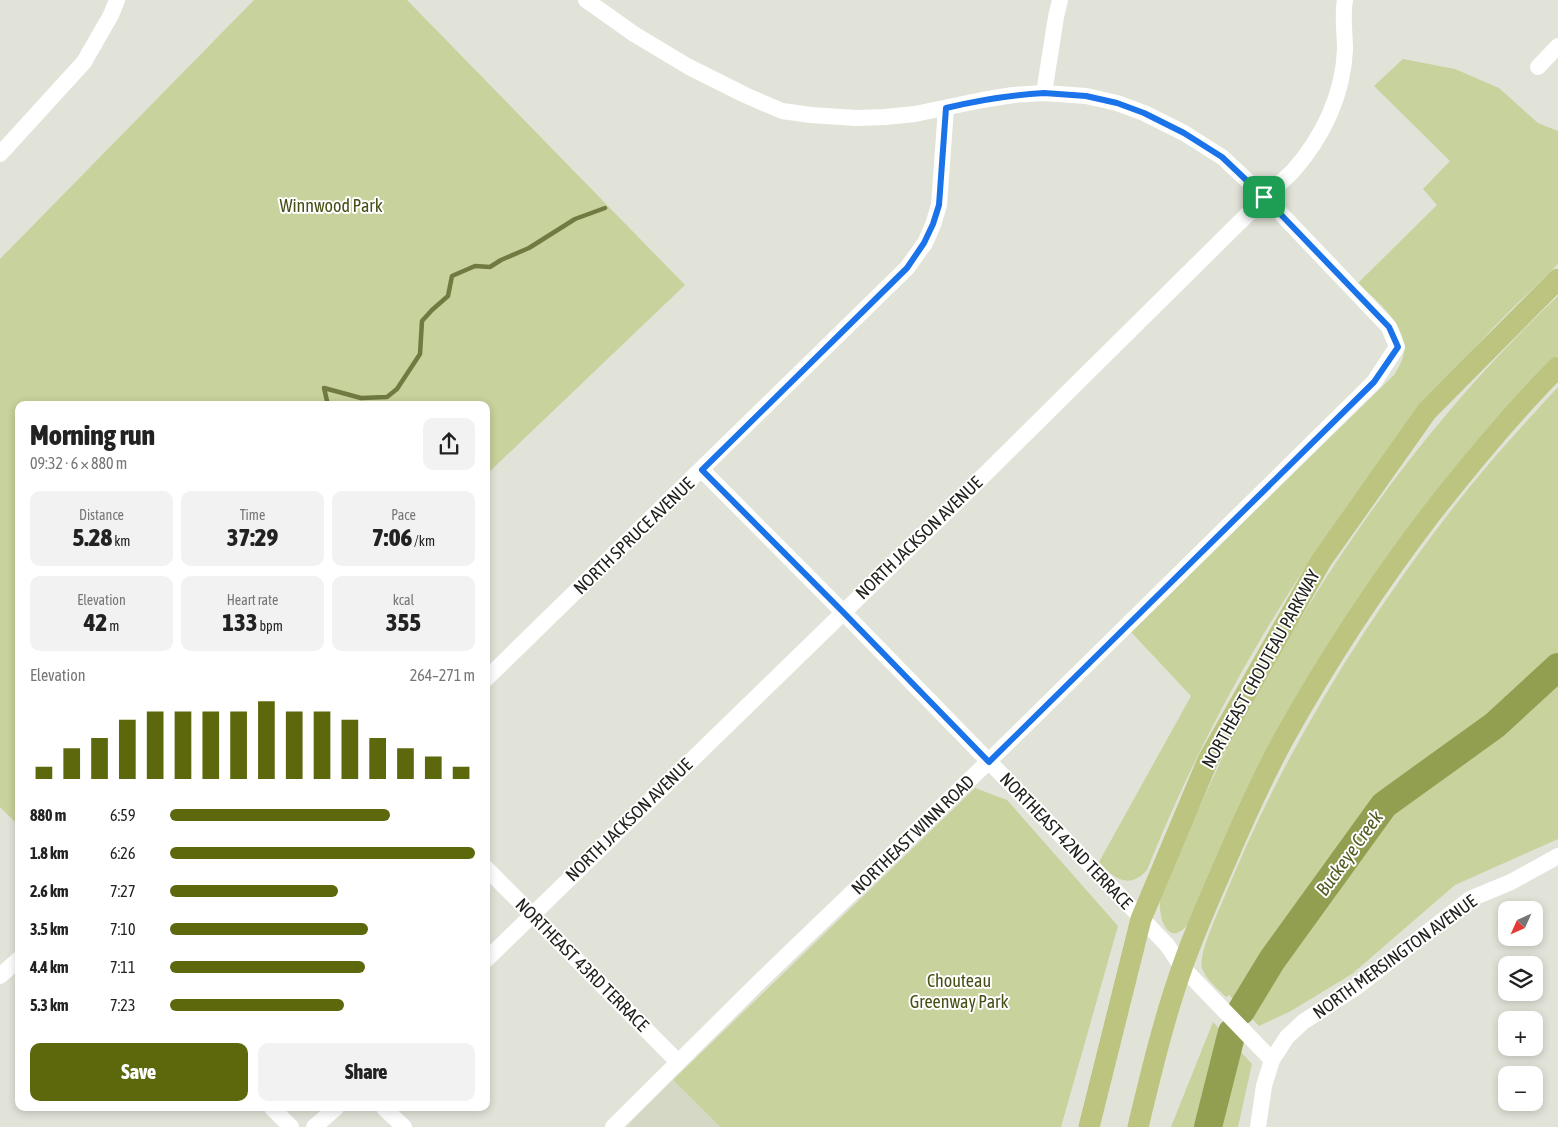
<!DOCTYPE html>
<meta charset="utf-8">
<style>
body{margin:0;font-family:"Asap Condensed",sans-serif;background:#f2f2f2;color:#222;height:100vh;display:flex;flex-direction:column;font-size:19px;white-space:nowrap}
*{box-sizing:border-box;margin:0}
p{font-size:16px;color:#767676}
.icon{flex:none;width:28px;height:28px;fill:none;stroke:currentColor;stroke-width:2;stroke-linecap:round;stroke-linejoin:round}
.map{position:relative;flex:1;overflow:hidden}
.details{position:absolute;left:15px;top:401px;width:475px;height:710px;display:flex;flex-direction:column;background:#fff;border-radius:10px;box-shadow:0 2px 8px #0003}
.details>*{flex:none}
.needle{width:32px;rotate:225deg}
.buttons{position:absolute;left:1498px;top:901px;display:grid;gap:10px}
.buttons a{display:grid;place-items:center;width:45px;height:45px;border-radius:10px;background:#fff;box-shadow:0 2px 8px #0003;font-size:25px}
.pin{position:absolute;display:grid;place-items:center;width:42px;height:42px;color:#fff;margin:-21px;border-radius:10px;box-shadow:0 2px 8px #0006}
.round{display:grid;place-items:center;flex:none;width:52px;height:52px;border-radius:10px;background:#f2f2f2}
.headline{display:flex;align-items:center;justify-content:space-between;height:85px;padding:0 15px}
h1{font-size:28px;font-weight:800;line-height:38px}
.stats{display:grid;grid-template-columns:repeat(3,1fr);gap:8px;height:85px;padding:5px 15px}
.stats div{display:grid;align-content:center;border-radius:10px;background:#f2f2f2;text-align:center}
.stats b{font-size:25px;font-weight:800}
.stats small{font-size:14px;font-weight:400}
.stats p{font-size:14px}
.chart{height:140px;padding:10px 15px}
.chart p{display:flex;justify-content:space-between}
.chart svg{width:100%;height:90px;margin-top:5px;stroke:#5d680c;stroke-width:6}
.button{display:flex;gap:10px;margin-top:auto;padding:10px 15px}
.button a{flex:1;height:58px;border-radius:10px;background:#5d680c;color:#fff;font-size:20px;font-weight:800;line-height:58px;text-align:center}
.button a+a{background:#f2f2f2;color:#222}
ul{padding:0 15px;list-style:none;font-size:16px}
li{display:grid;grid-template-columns:80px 60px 1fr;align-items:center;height:38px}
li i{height:12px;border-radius:6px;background:#5d680c}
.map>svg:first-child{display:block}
.built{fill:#d4d8c5}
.green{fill:#c8d29c}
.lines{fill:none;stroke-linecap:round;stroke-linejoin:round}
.stream{stroke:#707a41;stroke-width:4.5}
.river{stroke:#929f51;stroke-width:28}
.minor{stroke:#fff;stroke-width:16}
.major{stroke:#bcc47f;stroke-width:21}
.route-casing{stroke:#fff;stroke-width:10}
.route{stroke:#1a73e8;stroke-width:6}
.labels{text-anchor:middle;stroke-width:4;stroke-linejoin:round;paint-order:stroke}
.park-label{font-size:18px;fill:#474f15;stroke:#fff}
.street-label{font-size:18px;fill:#21221d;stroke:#fff}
.water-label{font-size:19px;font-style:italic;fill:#525b22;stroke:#fff}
</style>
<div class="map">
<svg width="1558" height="1127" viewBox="0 0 1558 1127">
<rect width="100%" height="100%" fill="#e1e3d8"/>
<polygon class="built" points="673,1080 720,1127 626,1127"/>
<g class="green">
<polygon points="254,0 407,0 685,285 486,475 486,405 19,405 19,826 0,807 0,259"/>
<path d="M 1403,59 L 1455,69 L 1499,88 L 1538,123 L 1558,131 L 1558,264 C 1533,289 1506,313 1483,339 C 1340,496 1226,673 1147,870 C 1129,890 1114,879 1099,862 L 1191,696 L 1131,632 L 1394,375 C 1398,368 1404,359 1404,350 C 1405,322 1376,301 1358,283 L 1437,205 L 1423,189 L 1450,161 L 1374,86 Z"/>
<path d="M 1558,296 L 1558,355 L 1534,379 L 1420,513 L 1191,920 C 1170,951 1158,921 1160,898 C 1187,835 1214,772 1245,712 C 1256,691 1269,670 1282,650 C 1357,520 1449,399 1558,296 Z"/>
<path d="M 1558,387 L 1558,839 L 1455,885 L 1352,974 L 1291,1011 L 1259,1026 L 1229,995 L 1226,997 C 1218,989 1206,980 1202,968 C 1198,953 1220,909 1226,893 C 1284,752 1363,624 1456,504 C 1488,463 1523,425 1558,387 Z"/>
<polygon points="975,788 1007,800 1118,926 1061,1127 720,1127 673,1080"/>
<polygon points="1213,1022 1252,1064 1238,1127 1171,1127"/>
</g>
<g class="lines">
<polyline class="stream" points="328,405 324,388 361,398 387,397 397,389 420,354 422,321 432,310 448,296 452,276 475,266 490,267 501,260 529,248 575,219 605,208"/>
<g class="river">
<polyline points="1241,1011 1272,960 1384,805 1495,725 1558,667"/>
<polyline points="1208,1127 1232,1032"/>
</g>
<g class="minor">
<polyline points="586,0 634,34 689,67 745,95 782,111 811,115 856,118 885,117 915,114 982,100 1013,95 1044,93 1086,96 1117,103 1144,113 1184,133 1222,157 1265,197 1389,327 1397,347 1374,382 989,761 758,983 613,1127"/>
<polyline points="1538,67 1558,46"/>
<polyline points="1044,93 1056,17 1060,0"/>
<polyline points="0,154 84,62 111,15 117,0"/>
<polyline points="702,470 843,612 1126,902 1167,945 1182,967 1272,1060"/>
<polyline points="486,679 907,268 925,243 933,225 939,205 946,108"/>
<polyline points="486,868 678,1062"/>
<path d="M 486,960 L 961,498 L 1265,197 C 1274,188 1284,180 1293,171 C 1323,137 1343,95 1345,50 C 1345,33 1342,16 1345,0"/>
<polyline points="0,976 19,959"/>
<polyline points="272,1108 291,1127"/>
<polyline points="384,1108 404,1127"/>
<polyline points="314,1127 336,1108"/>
<polyline points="1258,1127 1264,1086 1272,1060 1287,1037 1303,1022 1358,986 1470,899 1511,882 1558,856"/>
</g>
<g class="major">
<polyline points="1089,1127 1141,919 1208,760 1321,561 1427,411 1558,279"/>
<path d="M 1138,1127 C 1151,1073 1164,1018 1183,965 C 1195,931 1210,897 1225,863 C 1243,821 1262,779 1283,740 C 1327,661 1376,586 1431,514 C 1471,463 1512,413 1558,367"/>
</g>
</g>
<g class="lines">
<g class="route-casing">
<path id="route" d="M 1044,93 L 1086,96 L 1117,103 L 1144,113 L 1184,133 L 1222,157 L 1264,197 L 1389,327 L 1398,347 L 1374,382 L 989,762 L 843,612 L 702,470 L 907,268 L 924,243 L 933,224 L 939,205 L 946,108 C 979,100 1010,95 1044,93 Z"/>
</g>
<use href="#route" class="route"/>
</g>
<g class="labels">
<g class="park-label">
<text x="331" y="212">Winnwood Park</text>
<text x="959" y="987">Chouteau<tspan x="959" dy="21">Greenway Park</tspan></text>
</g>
<g class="street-label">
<text transform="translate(634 536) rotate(-44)" y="6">NORTH SPRUCE AVENUE</text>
<text transform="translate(919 538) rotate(-44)" y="6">NORTH JACKSON AVENUE</text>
<text transform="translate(1261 669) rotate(-61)" y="6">NORTHEAST CHOUTEAU PARKWAY</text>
<text transform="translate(629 820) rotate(-44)" y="6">NORTH JACKSON AVENUE</text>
<text transform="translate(913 835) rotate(-44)" y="6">NORTHEAST WINN ROAD</text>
<text transform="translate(1066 841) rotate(46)" y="6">NORTHEAST 42ND TERRACE</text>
<text transform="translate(1395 957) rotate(-36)" y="6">NORTH MERSINGTON AVENUE</text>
<text transform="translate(582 965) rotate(45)" y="6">NORTHEAST 43RD TERRACE</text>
</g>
<g class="water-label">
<text transform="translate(1349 853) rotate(-54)" y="7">Buckeye Creek</text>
</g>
</g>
</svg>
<div class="buttons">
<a><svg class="needle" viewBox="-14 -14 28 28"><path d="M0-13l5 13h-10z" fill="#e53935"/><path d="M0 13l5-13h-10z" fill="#767676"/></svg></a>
<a><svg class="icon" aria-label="layers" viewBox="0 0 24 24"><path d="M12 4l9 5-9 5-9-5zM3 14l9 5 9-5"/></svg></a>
<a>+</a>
<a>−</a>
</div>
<div class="pin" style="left:1264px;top:197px;background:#1e9e55"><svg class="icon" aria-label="arrive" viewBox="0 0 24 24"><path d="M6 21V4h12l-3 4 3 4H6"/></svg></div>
<section class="details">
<div class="headline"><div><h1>Morning run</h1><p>09:32 · 6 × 880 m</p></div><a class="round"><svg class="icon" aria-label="share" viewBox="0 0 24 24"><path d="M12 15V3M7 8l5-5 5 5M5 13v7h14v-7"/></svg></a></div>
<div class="stats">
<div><p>Distance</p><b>5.28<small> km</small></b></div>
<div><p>Time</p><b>37:29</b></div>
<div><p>Pace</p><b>7:06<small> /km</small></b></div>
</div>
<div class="stats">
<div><p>Elevation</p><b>42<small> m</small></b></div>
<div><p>Heart rate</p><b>133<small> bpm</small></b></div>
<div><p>kcal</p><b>355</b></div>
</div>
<div class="chart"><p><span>Elevation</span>264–271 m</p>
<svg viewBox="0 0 160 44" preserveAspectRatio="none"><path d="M5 44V38M15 44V29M25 44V24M35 44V15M45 44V11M55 44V11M65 44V11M75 44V11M85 44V6M95 44V11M105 44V11M115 44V15M125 44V24M135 44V29M145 44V33M155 44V38"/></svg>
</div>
<ul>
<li><b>880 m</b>6:59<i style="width:72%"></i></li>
<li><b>1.8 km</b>6:26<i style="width:100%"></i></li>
<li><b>2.6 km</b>7:27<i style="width:55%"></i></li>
<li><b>3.5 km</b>7:10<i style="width:65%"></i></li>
<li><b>4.4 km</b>7:11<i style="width:64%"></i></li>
<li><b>5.3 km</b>7:23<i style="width:57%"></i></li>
</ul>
<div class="button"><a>Save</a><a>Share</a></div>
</section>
</div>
